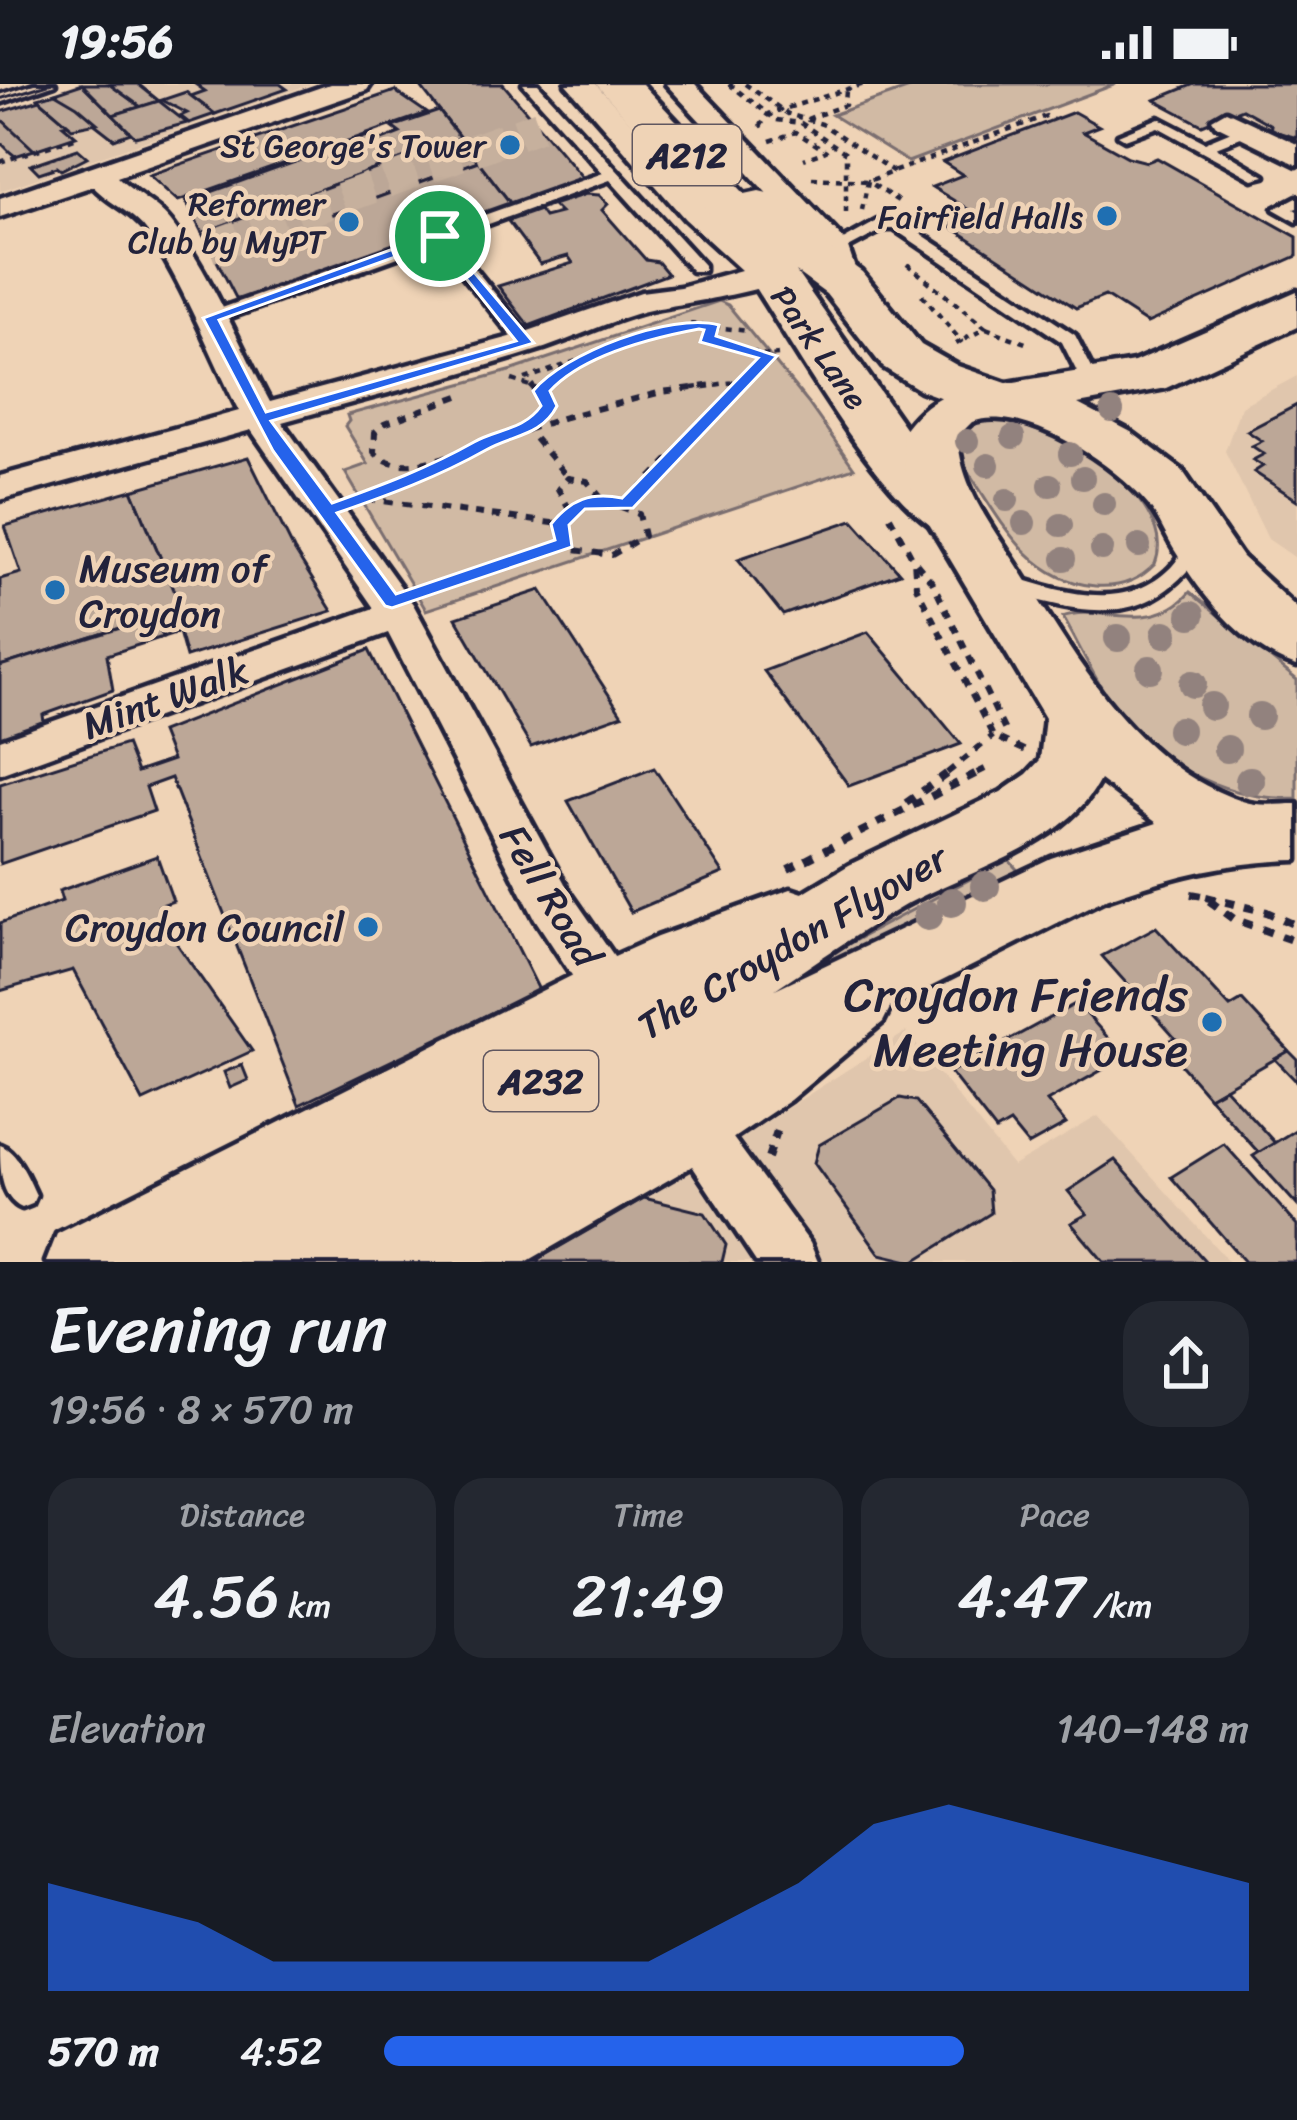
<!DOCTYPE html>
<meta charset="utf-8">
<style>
body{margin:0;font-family:Sriracha,sans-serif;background:#242831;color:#f1f3f6;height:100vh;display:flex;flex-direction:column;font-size:45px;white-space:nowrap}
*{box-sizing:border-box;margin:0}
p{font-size:39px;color:#9ea1a6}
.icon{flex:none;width:66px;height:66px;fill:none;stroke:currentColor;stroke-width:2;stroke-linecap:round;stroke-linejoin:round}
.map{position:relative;height:1178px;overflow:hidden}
.sheet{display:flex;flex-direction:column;background:#171b24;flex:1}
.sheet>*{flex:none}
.pin{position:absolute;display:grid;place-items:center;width:102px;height:102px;color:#fff;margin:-51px;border:6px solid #fff;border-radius:50%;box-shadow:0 3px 12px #0007}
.round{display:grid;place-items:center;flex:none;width:126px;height:126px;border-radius:36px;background:#242831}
.summary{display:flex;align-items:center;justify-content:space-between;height:204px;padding:0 48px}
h1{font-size:66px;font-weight:600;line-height:90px}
.figures{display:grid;grid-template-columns:repeat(3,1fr);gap:18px;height:204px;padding:12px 48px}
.figures div{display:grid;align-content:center;border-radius:30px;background:#242831;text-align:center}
.figures b{font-size:60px;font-weight:600}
.figures small{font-size:33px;font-weight:400}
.figures p{font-size:33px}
.chart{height:336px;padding:24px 48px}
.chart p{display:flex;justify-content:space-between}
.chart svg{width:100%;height:216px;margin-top:12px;fill:#2563eb;opacity:.7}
ul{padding:0 48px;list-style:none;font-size:39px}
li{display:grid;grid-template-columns:192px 144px 1fr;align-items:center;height:90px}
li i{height:30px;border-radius:15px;background:#2563eb}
.status{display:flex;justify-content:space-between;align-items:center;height:84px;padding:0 60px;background:#171b24;direction:ltr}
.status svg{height:33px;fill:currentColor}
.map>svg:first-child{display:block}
.built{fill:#e0c6ad}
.green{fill:#d1baa4;stroke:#7a6e70;stroke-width:3}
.building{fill:#bca797;stroke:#22223b;stroke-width:3}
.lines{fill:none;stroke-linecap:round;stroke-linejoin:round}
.street-tunnel{stroke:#c6b09d;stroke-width:32;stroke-dasharray:32 15;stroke-linecap:butt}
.lane-casing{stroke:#22223b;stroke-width:9}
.street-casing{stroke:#22223b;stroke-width:9}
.secondary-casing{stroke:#22223b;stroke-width:9}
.primary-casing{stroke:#22223b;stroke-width:9}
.highway-casing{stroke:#22223b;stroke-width:9}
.path-far2{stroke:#22223b;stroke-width:4.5;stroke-dasharray:6 6;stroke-linecap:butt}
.path-far1{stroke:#22223b;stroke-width:6;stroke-dasharray:9 9;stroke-linecap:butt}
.path{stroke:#22223b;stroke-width:8;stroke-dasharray:10 10;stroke-linecap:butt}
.lane{fill:#efd3b6;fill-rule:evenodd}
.street{fill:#efd3b6;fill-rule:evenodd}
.secondary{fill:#efd3b6;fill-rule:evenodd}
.primary{fill:#efd3b6;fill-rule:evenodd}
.highway{fill:#efd3b6;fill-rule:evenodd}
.tram{stroke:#22223b;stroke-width:3}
.tree{fill:#92827e}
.route{fill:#2563eb;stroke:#fff;stroke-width:3;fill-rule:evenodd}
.poi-dot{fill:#1f6fb2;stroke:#efd3b6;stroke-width:4.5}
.labels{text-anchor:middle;stroke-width:9;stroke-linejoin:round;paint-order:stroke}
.far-poi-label{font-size:33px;fill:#22223b;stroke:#efd3b6;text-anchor:end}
.far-street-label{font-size:33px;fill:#22223b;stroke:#efd3b6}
.shield{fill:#efd3b6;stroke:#605760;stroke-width:3}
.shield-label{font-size:36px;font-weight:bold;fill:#22223b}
.poi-label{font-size:39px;fill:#22223b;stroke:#efd3b6;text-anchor:start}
.street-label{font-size:39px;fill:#22223b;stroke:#efd3b6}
.near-poi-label{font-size:48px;fill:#22223b;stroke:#efd3b6;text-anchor:end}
</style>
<div class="status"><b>19:56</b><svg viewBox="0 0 49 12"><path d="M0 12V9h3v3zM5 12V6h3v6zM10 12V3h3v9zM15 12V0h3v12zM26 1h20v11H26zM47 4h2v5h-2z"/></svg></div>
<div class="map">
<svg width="1297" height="1178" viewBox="0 0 1297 1178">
<rect width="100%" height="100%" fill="#efd3b6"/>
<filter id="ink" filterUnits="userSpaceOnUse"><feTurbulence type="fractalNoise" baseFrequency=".00833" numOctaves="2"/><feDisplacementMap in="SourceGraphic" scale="24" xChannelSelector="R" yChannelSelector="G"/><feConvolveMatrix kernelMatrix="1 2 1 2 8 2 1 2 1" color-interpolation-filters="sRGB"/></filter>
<g filter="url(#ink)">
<g class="built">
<polygon points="80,0 311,0 0,107 0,26"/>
<polygon points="1297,292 1297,475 1268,455 1225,367 1241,322"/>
<polygon points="906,948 1013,1082 1098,1032 1229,1178 533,1178 682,1092"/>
</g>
<g class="green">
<polygon points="921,0 1116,0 908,78 832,31"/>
<polygon points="719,217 728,221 808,319 854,384 426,526 345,388 368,380 345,342 349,337 347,331 513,286"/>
<path d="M 983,336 C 1039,331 1182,412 1155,480 C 1139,497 1118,504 1095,502 C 1023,496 995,424 957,371 L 957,351 Z"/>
<path d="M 1190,508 L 1297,596 L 1297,714 C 1237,718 1162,684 1124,637 C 1100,606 1082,567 1063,533 C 1097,519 1152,553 1190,508 Z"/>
<polygon points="1008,775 1027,797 715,931"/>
</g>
<g class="building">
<polygon points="82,0 131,49 114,55 55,9"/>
<polygon points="82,0 109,0 141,23 113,31"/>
<polygon points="109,0 138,0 159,17 141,23"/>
<polygon points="195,0 280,0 287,5 215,30 191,12 205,7"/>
<polygon points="426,0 503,0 583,94 511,120 420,2"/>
<polygon points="1297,0 1297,54 1270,46 1271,41 1242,25 1202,41 1155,16 1194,0"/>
<polygon points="395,7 427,29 178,117 149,91"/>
<polygon points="186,8 191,12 215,30 189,39 180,32 187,29 162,16"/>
<polygon points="55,9 77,22 97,39 72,44 38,14"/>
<polygon points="40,16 68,40 63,41 76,52 34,66 0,34 0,28"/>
<polygon points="159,17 187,39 135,53 113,31"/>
<polygon points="439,27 460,54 202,149 186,117 373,50 382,56 400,49 392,43"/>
<polygon points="1074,28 1099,42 1083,48 1128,73 1147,78 1157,74 1297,153 1297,172 1147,239 1105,212 1076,224 942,137 969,126 932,103 963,91 943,78"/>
<polygon points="0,34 34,66 15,72 10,68 0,58"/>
<polygon points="460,54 478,77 215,173 202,149"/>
<polygon points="78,65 87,73 61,86 57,83 39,89 31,81"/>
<polygon points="478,77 511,120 238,218 215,173"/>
<polygon points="586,110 599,111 608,120 602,126 646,176 658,178 668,190 529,242 498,202 573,179 568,172 540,180 508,137 539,126 544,133 560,129 552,121"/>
<polygon points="1297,321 1297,416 1254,388 1263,382 1253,376 1264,370 1252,362 1262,357 1247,347"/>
<polygon points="248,373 294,466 332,527 186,573 179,548 190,544 132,406"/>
<polygon points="132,406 190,544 163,553 155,533 0,582 0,495 21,489 5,442"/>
<polygon points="853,436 900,489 783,531 738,475"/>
<polygon points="541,506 622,631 531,663 456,534"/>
<polygon points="155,533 163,553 107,571 113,606 43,631 44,638 0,655 0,582"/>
<polygon points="868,548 961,660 849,702 764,587"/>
<polygon points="369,566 539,906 299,1021 171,694 146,703 154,727 0,780 0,700 126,660 137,688 172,676 161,648"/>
<polygon points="654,684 723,789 631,828 568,717"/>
<polygon points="157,772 173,817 159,822 166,844 252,967 143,1017 73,886 0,907 0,839 62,817 59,807"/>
<polygon points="1156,843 1230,923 1242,916 1289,967 1209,1013 1163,960 1175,954 1102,872"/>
<polygon points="1077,919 1125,973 1047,1017 1066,1040 1028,1061 1010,1039 996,1047 950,988"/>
<polygon points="1289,967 1297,975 1297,998 1275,975"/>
<polygon points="242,981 248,996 230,1004 224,988"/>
<polygon points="1225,1004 1275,1059 1259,1069 1209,1013"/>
<polygon points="900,1014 916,1017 989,1106 991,1129 913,1178 880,1170 814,1079 819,1061"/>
<polygon points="1297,1045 1297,1121 1253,1072"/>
<polygon points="1224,1060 1297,1141 1297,1178 1245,1178 1171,1093"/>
<polygon points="1115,1076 1206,1178 1104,1178 1071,1139 1087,1130 1068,1107"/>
<polygon points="644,1114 705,1129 726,1161 722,1178 533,1178"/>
</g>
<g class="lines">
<polyline class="street-tunnel" points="209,163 539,42"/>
<g class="lane-casing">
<g id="lane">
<polygon points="34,0 55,0 0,19 0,11"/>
<polygon points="523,0 538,0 704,181 704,187 692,187 610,96 450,154 532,255 532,263 520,263 437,159 217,238 205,238 205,230 603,89"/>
<polygon points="1159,34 1205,58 1241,43 1251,43 1251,49 1216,63 1265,92 1253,95 1158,43 1125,55 1118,51"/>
<polygon points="1297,113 1297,124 1294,125 1297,127 1297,138 1274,125"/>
<polygon points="881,135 903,138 1075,251 1102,304 1099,308 1087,308 1062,258 894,145 884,145 841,168 835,170 827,165"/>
<path d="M 1199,452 L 1209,458 C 1169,520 1126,537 1053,520 C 1035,516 1014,511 1001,499 L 1011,492 C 1062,508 1122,528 1167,487 C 1180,476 1185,459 1199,452 Z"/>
<path d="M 0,1061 C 17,1067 28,1094 36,1111 L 32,1120 L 22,1124 C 0,1114 0,1084 0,1061 Z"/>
</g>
</g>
<g class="street-casing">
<g id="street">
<path d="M 330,0 L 371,0 L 367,6 L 117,93 C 135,111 158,119 174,142 C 212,192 240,262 270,318 L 514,252 L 641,208 L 680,203 L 741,186 L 685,135 L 566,0 L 596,0 L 706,122 L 789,193 C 782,203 679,221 659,224 C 618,232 577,254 538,266 C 453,293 367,314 282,338 L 413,520 L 569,807 L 628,892 L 635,907 L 628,922 L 610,928 L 592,922 L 535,835 L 388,549 L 0,690 L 0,656 L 374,524 L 251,346 L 0,416 L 0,392 L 239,327 C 211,272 183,199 149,150 C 133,127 110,121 93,102 L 0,133 L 0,114 Z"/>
<polygon points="666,0 695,0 846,158 860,199 855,206 833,206 820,167"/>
<polygon points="1226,27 1297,60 1297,81 1216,41 1212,35"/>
<polygon points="692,1017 711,1024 810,1159 818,1178 756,1178 665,1041 673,1024"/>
</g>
</g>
<g class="secondary-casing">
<g id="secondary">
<polygon points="791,805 815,813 825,833 815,853 635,929 167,1178 46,1178 57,1150 585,885 657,853"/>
<polygon points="858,885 883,894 894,916 883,938 790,1016 689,1084 526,1178 409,1178 420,1150 687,1003 786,933 833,894"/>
</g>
</g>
<g class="primary-casing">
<path id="primary" d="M 596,0 L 642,0 L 745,110 L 759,107 L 776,111 L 823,160 L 862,188 L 921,261 L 958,282 L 1012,301 L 1020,313 L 1012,325 L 992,330 L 972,325 L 920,306 L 883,283 L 826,210 L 796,188 L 911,352 L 983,429 L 974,443 C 959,447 944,451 930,441 C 867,395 793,261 748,193 L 736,159 Z"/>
</g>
<g class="highway-casing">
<path id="highway" d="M 1297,207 L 1297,243 L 1166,304 L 1078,320 L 1131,348 L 1182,386 L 1242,473 L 1297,524 L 1297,582 C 1247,567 1203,514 1177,470 C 1167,455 1160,436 1149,422 C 1117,381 1024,319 972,338 L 958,352 C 960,407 996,447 1023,491 C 1079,579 1136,682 1242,717 C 1259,723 1279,720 1297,720 L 1297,776 C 1224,778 1172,792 1103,816 L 729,1004 L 414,1178 L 156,1178 L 169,1148 L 648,902 L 849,781 L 1001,708 L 1027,690 L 1040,676 L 1045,634 L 919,423 L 905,386 L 902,349 C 926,313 959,299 1002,300 L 1134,278 ZM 1100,696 L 1157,739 L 1051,774 L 775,905 C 816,878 857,849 900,824 C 964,787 1063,765 1100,696 Z"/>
</g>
<g class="path-far2">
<polyline points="729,0 776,36 801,39 846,69 846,129"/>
<polyline points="745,0 788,30 822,40 894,88"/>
<polyline points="807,35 845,21 846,6"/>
<polyline points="760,43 768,30 864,0"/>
<polyline points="770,57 796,48 826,67 804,75"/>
<polyline points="0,78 75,54"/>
<polyline points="812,94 868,97 1046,32 1053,36"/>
<polyline points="862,126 868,97 898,117"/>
<polyline points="907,180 986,244 961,257"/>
<polyline points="922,211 961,257 955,261"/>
<polyline points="690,240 748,247"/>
<polyline points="714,244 706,255 769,272"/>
<polyline points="986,244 1028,260"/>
<polyline points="525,295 671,244"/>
<polyline points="512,296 536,304"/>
<polyline points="544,304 559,288"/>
<polyline points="692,304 749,296"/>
<polyline points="738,304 769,272 778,271"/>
</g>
<g class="path-far1">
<polyline points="531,301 549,323 527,345 568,394"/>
<polyline points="541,307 547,301"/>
<path d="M 459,312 L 384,340 L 375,348 L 374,368 C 401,395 450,370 481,361"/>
<polyline points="361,414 459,377 481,361 565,333 662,308 714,301"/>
<polyline points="367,415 560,440"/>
<polygon points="603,416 639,430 644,452 612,471 574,466 560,450 563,433 579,421"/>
<polyline points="626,420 741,301"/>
<polyline points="570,426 558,405 568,394 587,397 603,416"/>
<polyline points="890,432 914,477 916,502 993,652 1026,667"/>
<polyline points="916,479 933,499 1007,651"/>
<polyline points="427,506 565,459"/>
<polyline points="947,689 993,652"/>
<polyline points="977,689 989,683"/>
</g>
<g class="path">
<polyline points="906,719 952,686"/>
<polyline points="788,785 983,686"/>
<polyline points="1191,810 1203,812 1234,835 1297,858"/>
<polyline points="1206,813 1267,828 1297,842"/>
<polyline points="768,1074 777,1047"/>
</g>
<use href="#lane" class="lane"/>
<use href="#street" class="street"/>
<use href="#secondary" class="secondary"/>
<use href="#primary" class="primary"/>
<use href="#highway" class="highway"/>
<polyline class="tram" points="0,15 48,0"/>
</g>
<g class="tree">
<circle cx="1112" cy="327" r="12"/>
<circle cx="1013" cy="353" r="12"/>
<circle cx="967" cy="357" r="12"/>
<circle cx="1070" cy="370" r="12"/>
<circle cx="988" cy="381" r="12"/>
<circle cx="1083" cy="394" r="12"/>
<circle cx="1050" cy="401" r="12"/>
<circle cx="1007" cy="416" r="12"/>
<circle cx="1104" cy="420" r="12"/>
<circle cx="1024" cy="439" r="12"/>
<circle cx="1061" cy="441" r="12"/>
<circle cx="1139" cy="462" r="12"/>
<circle cx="1102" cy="465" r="12"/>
<circle cx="1064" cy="475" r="12"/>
<circle cx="1191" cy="531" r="14"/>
<circle cx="1165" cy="550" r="14"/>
<circle cx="1118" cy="554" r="14"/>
<circle cx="1150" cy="585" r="14"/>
<circle cx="1193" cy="600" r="14"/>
<circle cx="1212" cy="622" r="14"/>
<circle cx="1260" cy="632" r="14"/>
<circle cx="1180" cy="646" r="14"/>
<circle cx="1227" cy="665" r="14"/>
<circle cx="1250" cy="697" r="15"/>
<circle cx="985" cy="802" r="15"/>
<circle cx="952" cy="818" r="15"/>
<circle cx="928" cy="832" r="15"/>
</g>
</g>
<path class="route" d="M 440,148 L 534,259 L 271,337 L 332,419 C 382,401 428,384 474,358 C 497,345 524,346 541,322 L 533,307 C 564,269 671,228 719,241 L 716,252 L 777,272 L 633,424 L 585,425 L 569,441 L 572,463 L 392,524 L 385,522 L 273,367 L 203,234 ZM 437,158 L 516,257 L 266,328 L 219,236 ZM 699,245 L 704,246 L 700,258 L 758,274 L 622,414 C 591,408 571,415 551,440 L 555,456 L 396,510 L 337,429 C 389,411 438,393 486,366 C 512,351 542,352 557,322 L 550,307 C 583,271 651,254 699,245 Z"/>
<g class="poi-dot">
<circle cx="510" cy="61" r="12"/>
<circle cx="1107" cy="132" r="12"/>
<circle cx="349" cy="138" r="12"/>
<circle cx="55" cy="506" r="12"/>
<circle cx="368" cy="843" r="12"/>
<circle cx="1212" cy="938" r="12"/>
</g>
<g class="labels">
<g class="far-poi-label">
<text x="486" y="73">St George's Tower</text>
<text x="325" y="131">Reformer<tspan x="325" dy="38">Club by MyPT</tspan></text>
<text x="1083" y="144">Fairfield Halls</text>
</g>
<g class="far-street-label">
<text transform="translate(820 263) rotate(55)" y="12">Park Lane</text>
</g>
<g class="shield">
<rect x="633" y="41" width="108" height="60" rx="9"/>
<rect x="484" y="967" width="114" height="60" rx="9"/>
</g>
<g class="shield-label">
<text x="687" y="84">A212</text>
<text x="541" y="1010">A232</text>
</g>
<g class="poi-label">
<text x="79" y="498">Museum of<tspan x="79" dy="45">Croydon</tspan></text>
<text x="344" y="857" text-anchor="end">Croydon Council</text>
</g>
<g class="street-label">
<text transform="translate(165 613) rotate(-20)" y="14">Mint Walk</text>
<text transform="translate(551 811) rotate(59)" y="14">Fell Road</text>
<text transform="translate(792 857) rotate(-30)" y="14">The Croydon Flyover</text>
</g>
<g class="near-poi-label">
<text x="1188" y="927">Croydon Friends<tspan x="1188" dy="55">Meeting House</tspan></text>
</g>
</g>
</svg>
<div class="pin" style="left:440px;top:152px;background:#1e9e55"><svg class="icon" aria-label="arrive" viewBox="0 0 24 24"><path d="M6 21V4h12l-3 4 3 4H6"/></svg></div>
</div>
<section class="sheet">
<div class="summary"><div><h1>Evening run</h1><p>19:56 · 8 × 570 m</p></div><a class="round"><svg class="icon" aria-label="share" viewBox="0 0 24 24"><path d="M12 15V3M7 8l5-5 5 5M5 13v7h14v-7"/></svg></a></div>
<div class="figures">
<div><p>Distance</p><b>4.56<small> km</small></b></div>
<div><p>Time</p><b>21:49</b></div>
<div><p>Pace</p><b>4:47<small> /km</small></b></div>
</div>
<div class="chart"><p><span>Elevation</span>140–148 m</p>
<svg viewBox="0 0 160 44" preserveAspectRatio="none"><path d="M0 44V22L10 26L20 30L30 38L40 38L50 38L60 38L70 38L80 38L90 30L100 22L110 10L120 6L130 10L140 14L150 18L160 22V44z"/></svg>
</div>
<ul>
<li><b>570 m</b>4:52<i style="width:67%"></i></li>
</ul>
</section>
